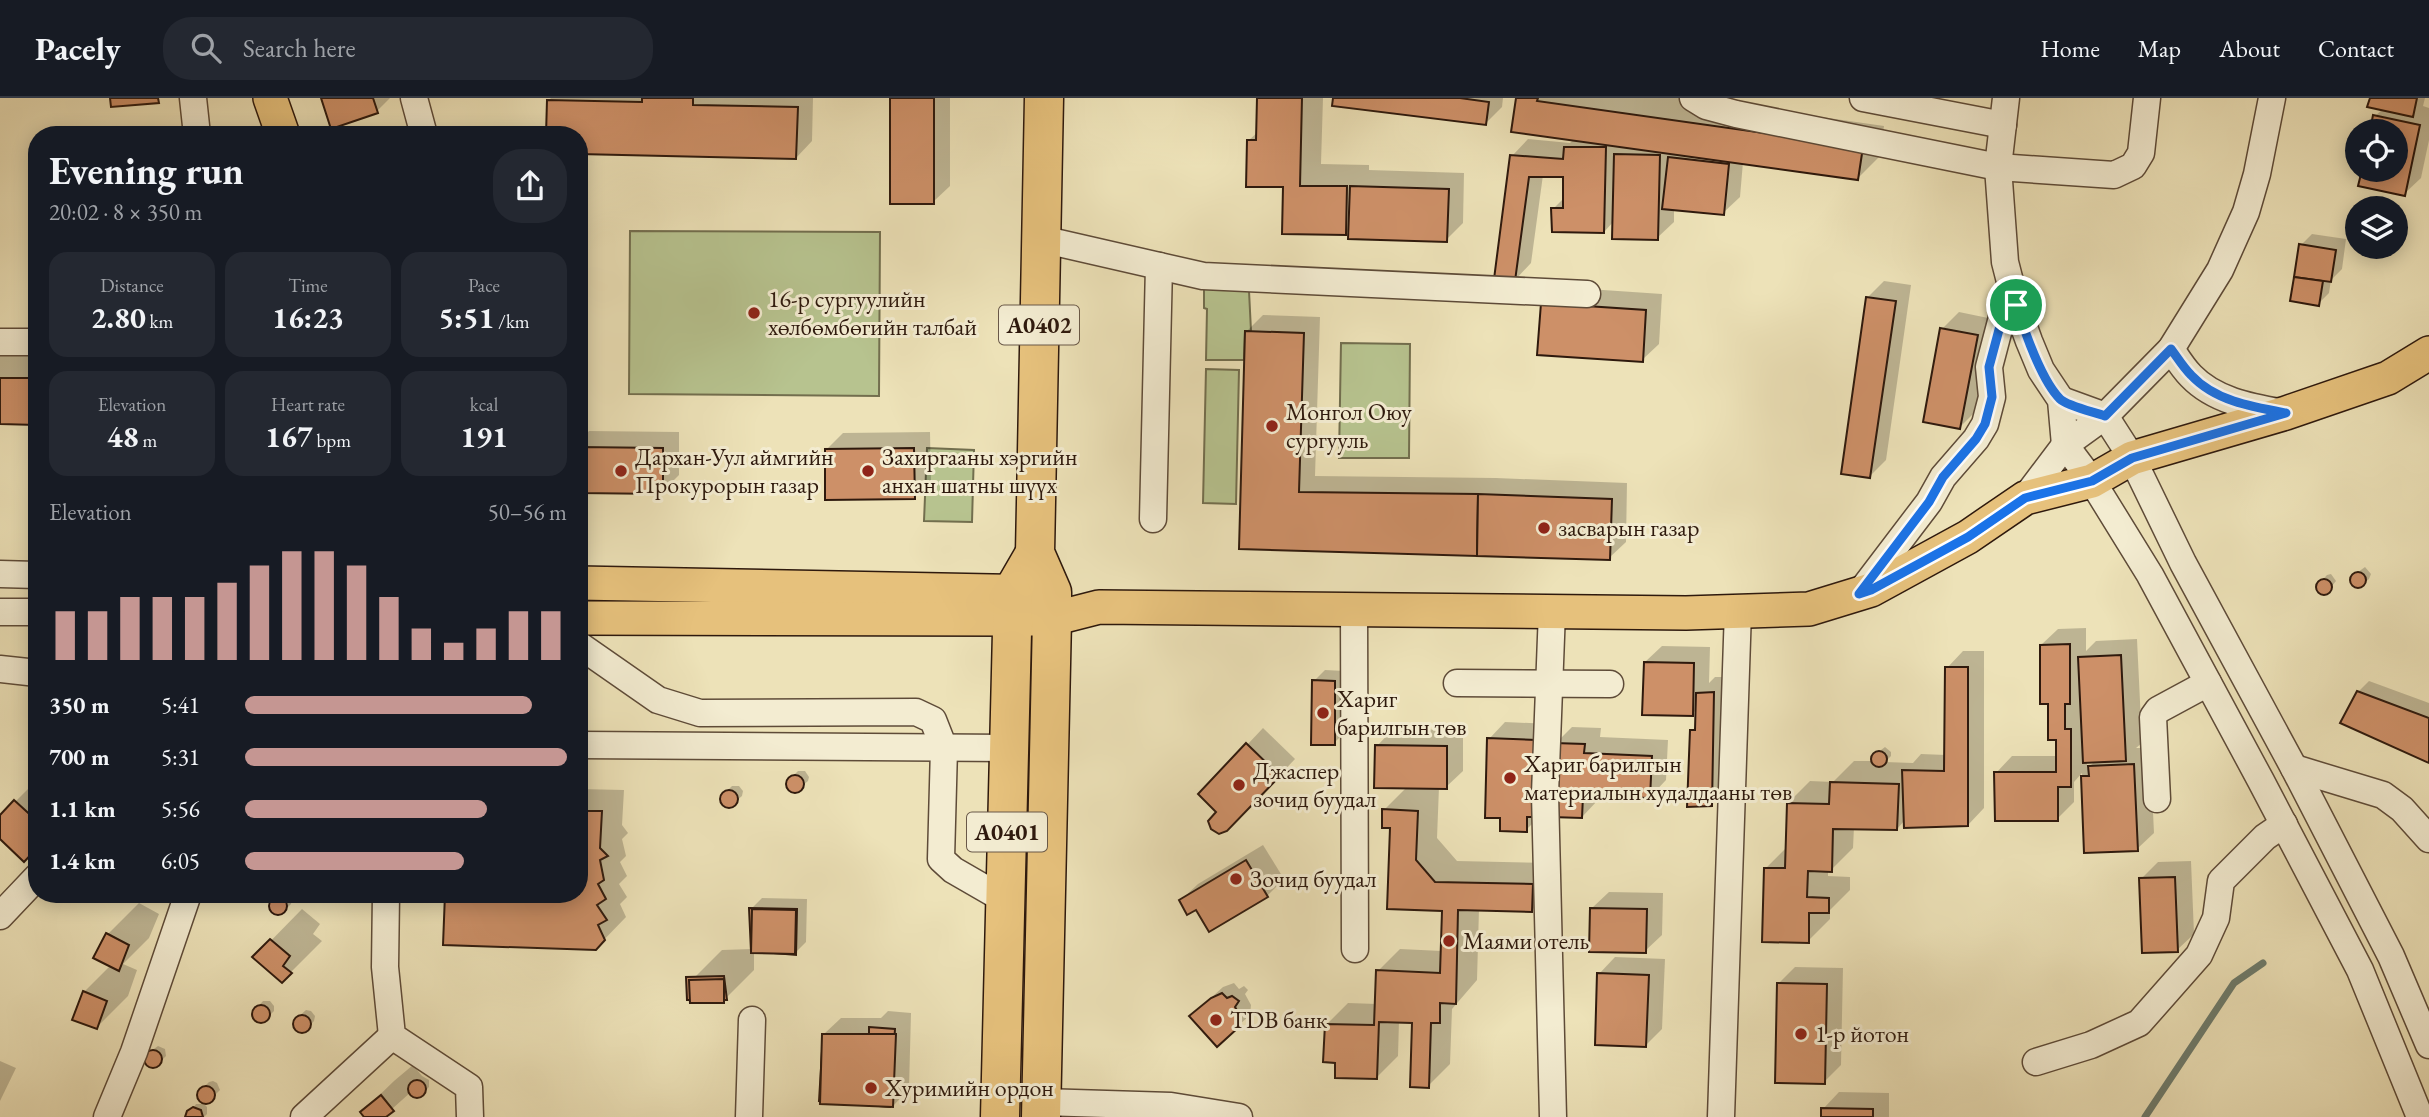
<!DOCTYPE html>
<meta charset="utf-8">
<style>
body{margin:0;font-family:"EB Garamond",serif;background:#242831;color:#f1f3f6;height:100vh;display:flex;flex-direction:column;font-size:26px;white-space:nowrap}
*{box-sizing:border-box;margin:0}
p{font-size:23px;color:#9ea1a6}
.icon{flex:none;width:38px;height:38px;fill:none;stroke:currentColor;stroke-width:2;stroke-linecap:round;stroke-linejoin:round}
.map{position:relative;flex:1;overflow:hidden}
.panel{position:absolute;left:28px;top:28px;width:560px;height:777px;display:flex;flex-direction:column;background:#171b24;border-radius:28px;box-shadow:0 4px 18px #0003}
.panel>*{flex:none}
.buttons{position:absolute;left:2345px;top:21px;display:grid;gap:14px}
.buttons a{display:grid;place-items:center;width:63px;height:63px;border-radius:50%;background:#171b24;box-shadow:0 4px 18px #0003;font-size:35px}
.pin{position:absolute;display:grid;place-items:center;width:60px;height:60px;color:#fff;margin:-30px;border:4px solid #fff;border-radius:50%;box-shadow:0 2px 7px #0007}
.round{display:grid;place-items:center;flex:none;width:74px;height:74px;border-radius:28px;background:#242831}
.headline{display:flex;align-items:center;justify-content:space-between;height:119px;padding:0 21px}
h1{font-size:38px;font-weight:700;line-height:52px}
.metrics{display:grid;grid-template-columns:repeat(3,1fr);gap:10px;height:119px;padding:7px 21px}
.metrics div{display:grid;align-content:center;border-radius:18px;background:#242831;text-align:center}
.metrics b{font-size:30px;font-weight:700}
.metrics small{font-size:19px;font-weight:400}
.metrics p{font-size:19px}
.chart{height:196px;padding:14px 21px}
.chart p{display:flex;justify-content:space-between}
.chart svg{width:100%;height:126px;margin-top:7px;stroke:#c59692;stroke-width:6}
ul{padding:0 21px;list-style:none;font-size:23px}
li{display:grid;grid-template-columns:112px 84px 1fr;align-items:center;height:52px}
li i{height:18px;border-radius:9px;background:#c59692}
header{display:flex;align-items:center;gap:42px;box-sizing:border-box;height:98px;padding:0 35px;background:#171b24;border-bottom:2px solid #363941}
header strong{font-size:33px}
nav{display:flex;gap:38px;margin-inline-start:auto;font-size:24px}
.search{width:490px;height:63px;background:#242831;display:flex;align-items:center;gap:18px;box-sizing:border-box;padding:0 24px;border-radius:28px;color:#9ea1a6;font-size:26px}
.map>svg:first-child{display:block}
.green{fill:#b7c38f;stroke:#726e4e;stroke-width:2}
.shadow{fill:#0003;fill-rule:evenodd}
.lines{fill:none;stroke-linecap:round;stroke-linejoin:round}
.stream{stroke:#6e7c6d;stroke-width:7}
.building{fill:#cd9068;stroke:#2e190d;stroke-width:2}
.minor-casing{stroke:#5e4b38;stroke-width:29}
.major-casing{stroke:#2e190d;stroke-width:36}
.highway-casing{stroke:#2e190d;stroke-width:41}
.minor{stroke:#f3ecd1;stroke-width:26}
.major{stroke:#e6c17c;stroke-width:33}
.highway{stroke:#e6c17c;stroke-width:38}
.route-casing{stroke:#fff;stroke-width:14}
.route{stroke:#1a73e8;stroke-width:9}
.poi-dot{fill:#8f2418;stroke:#f3ecd1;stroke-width:2.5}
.labels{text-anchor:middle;stroke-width:6;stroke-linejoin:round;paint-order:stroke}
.shield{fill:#f3ecd1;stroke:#695848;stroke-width:2}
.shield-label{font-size:23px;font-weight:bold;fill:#2e190d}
.poi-label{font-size:24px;fill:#2e190d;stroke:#f3ecd1;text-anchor:start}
</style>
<header>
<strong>Pacely</strong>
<div class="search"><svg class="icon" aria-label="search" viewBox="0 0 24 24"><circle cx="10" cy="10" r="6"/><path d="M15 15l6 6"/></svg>Search here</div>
<nav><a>Home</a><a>Map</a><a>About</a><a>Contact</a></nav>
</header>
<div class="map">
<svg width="2429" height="1019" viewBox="0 0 2429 1019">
<rect width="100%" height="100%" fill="#ede2b8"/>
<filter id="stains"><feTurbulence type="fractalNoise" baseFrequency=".00286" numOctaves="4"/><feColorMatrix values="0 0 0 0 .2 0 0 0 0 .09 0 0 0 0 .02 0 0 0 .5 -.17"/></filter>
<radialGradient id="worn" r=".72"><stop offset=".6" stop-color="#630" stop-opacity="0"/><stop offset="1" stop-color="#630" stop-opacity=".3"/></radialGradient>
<g class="green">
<polygon points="630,133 880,134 879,298 629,296"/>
<polygon points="1204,190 1249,193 1251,233 1245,233 1244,262 1206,262 1207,211 1204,210"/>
<polygon points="1341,245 1410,246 1409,360 1339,360"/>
<polygon points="1206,271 1239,272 1236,406 1203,405"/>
<polygon points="927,350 974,352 972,424 924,423"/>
</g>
<g class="shadow">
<polygon points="323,0 390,0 377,13"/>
<polygon points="551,0 813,0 812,43 796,60 579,37 548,3"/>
<polygon points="892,0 950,0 950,88 933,104"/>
<polygon points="1258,0 1323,0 1321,66 1369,67 1369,72 1464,75 1463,125 1446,142 1351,131 1346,135 1284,88 1249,42 1258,34"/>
<polygon points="1334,0 1503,0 1502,9 1485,26"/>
<polygon points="1518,0 1688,0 1884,28 1880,58 1858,80 1743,64 1740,99 1723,115 1674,110 1674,124 1657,140 1614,123 1604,134 1553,111 1565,99 1565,78 1543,77 1531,165 1515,182 1512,58 1528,41 1570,45 1574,41"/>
<polygon points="2371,0 2425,0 2423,8 2429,10 2429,42 2421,80 2404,96 2360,87 2364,72 2396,72 2396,33 2372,33 2375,18 2383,11"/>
<polygon points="2312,136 2346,141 2342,171 2331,182 2329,195 2318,206 2292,202 2301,147"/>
<polygon points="1884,183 1911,187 1886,362 1870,378 1867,200"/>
<polygon points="1559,189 1662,196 1659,246 1642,262"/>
<polygon points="1959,214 1993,221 1976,313 1960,329 1942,231"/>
<polygon points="1263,217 1320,219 1315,378 1496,380 1627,385 1626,444 1609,460 1241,449 1246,234"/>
<polygon points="0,249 37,249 37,325 0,324"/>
<polygon points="589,333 679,334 679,377 662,394 579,393 579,343"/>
<polygon points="930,334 931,383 914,399 826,352 843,335"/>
<polygon points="2365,469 2371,476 2369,481 2363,486 2355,487 2352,481 2354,477"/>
<polygon points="2331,476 2336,483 2327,494 2322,495 2317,488 2327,477"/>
<path d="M 2086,530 L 2086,553 L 2096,543 L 2137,541 L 2142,645 L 2136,650 L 2150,650 L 2154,735 L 2137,751 L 2086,754 L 2082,675 L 2074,684 L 2074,704 L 2057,721 L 1996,675 L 2012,658 L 2058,658 L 2058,640 L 2049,605 L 2041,547 L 2058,531 ZM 2087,663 L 2095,663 L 2087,671 Z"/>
<polygon points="1662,548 1710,549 1709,585 1715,579 1730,579 1728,689 1711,706 1692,633 1697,627 1697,611 1692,616 1645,564"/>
<polygon points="1963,553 1984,553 1984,710 1968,727 1905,722 1897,731 1854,729 1853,750 1831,772 1828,772 1828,778 1850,779 1850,792 1830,812 1830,821 1808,843 1766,770 1787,749 1788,705 1810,683 1833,684 1854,663 1873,663 1873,658 1885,649 1891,654 1891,658 1885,664 1913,665 1921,656 1946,657 1947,570"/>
<polygon points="1325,572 1345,573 1345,634 1334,645 1314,583"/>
<polygon points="2369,583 2429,605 2429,663 2358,594"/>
<polygon points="1505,624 1552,626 1543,715 1526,732 1489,641"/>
<polygon points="1572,629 1601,630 1600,639 1668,642 1666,682 1650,699 1598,697 1598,702 1582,719 1555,646"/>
<polygon points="1263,630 1295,661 1244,715 1219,714 1247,647"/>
<polygon points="1393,631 1463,632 1463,673 1446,689 1439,689 1437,740 1457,763 1554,765 1554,790 1532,812 1479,811 1477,882 1452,911 1450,966 1428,988 1413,923 1399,923 1398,958 1376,980 1337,963 1326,927 1348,905 1377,906 1378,873 1400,851 1442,853 1444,811 1384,712 1407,689 1377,648"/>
<polygon points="798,673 805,673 809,679 808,683 796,693 791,692 788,683"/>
<polygon points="37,682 37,748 0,738 0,719"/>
<polygon points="732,688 739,688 743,693 742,698 730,708 725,707 722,698"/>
<polygon points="579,691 624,692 622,727 628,735 622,741 626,758 620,764 627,778 619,786 627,799 620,806 626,819 596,850 579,796"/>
<polygon points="1263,747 1284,781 1267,798 1181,802 1198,786"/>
<polygon points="2191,763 2194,836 2177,852 2141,781 2158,764"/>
<polygon points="1609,794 1663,795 1662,837 1645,853 1592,810"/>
<polygon points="281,796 288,796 292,801 291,806 282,815 277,816 273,813 271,806"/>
<polygon points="762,800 807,801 806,844 795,855 754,853 754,872 723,903 691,883 722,852 752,851 751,811"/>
<polygon points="139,805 159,816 149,840 123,866 137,872 128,898 97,929 84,894 111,867 95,860 108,836"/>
<polygon points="302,811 320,826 313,836 322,843 282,883 255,859"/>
<polygon points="1615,859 1665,861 1662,931 1646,947 1599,876"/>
<polygon points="1795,869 1843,870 1841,967 1824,984 1778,886"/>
<polygon points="1234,885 1239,891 1244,888 1248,892 1245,896 1251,907 1250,917 1238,928 1191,918 1223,889"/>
<polygon points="263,903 270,903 274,908 274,913 264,923 259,923 255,920 254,913"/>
<polygon points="306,912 311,913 315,918 314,923 305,933 298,932 294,925 296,921"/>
<polygon points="888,913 911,915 909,991 893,1008 824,936 841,920 881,920"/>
<polygon points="158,948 165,951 166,958 156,968 149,967 145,961 147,956"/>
<polygon points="0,963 16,970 0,1003"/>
<polygon points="413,967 422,978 429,982 429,989 420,998 413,997 411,994 383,1019 366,1019 362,1014 394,983"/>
<polygon points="213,983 217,985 220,992 209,1003 204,1004 200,1001 199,994 209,984"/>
<polygon points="1839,994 1889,995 1889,1019 1822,1019 1823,1011"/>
<polygon points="196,1006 204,1006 207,1009 207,1016 204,1019 187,1019"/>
</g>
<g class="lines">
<polyline class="stream" points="2145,1019 2234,885 2263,865"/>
</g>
<g class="building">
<polygon points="110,0 158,0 159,5 111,9"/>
<polygon points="321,0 373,0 378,15 331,31"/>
<polygon points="642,0 693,0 693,7 798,9 796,61 579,56 579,37 546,37 547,2 642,4"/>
<rect x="890" y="0" width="44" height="106"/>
<polygon points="1257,0 1302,0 1300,88 1347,88 1346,137 1282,136 1283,89 1246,89 1247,42 1256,42"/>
<polygon points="1333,0 1460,0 1489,4 1486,27 1332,8"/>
<polygon points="1516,0 1538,0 1537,3 1863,49 1858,82 1511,34"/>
<polygon points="2370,0 2417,0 2413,19 2367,9"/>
<polygon points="2373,17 2420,27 2405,98 2358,88 2362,72 2396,72 2396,33 2370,33"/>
<polygon points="1564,49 1606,49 1604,135 1552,134 1551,110 1563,110 1563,79 1529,79 1515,183 1494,181 1510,57 1563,61"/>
<polygon points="1614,56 1660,57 1658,142 1612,141"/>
<polygon points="1668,59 1729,66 1724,117 1662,111"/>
<polygon points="1350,88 1449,91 1447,144 1348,141"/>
<polygon points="2299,146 2336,152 2331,184 2294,179"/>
<polygon points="2294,179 2323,183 2319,208 2290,203"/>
<polygon points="1866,199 1896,203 1870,380 1841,376"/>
<polygon points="1541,205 1646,212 1643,264 1537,257"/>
<polygon points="1940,230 1978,237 1960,331 1923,324"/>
<polygon points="1245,233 1304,235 1299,394 1478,396 1477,458 1239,451"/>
<polygon points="0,280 37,280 37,327 0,326"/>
<polygon points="579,349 663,350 663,396 579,395"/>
<polygon points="914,350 915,401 825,402 825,351"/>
<polygon points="1478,396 1612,401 1610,462 1477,458"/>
<circle cx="2358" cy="482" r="8"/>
<circle cx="2324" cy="489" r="8"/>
<polygon points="2070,546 2070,606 2065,606 2065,631 2071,631 2071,689 2058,689 2058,723 1995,723 1994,674 2056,674 2056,642 2048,642 2048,606 2040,606 2040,547"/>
<polygon points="2121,557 2126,663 2083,665 2078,559"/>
<polygon points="1644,564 1694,565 1693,618 1642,617"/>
<polygon points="1945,569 1968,569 1968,728 1904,730 1902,672 1944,673"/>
<polygon points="1312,582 1335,583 1335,647 1311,647"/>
<polygon points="2357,593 2429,620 2429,665 2340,625"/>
<polygon points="1714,594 1712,708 1687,709 1690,632 1695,632 1696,595"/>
<polygon points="1487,640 1536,642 1534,719 1527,719 1527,734 1500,733 1500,720 1485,720"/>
<polygon points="1246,645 1280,678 1227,733 1219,736 1211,731 1208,723 1216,714 1198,696"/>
<polygon points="1554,645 1585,646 1584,655 1652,658 1650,700 1583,698 1582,720 1551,719"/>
<polygon points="1375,647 1447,648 1447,691 1374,690"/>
<circle cx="1879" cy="661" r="8"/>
<polygon points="2134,666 2138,753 2084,755 2081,678 2089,678 2088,668"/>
<circle cx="795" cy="686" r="9"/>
<polygon points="1830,684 1899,686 1897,732 1833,731 1832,774 1808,773 1807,799 1829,800 1829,815 1809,815 1809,845 1762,844 1764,770 1785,770 1787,705 1829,706"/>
<circle cx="729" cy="701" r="9"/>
<polygon points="14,702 37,723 37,750 24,764 0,741 0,717"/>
<polygon points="1382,711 1418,713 1416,762 1435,784 1533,786 1532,814 1458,812 1456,906 1440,905 1440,925 1431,925 1429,990 1410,989 1412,925 1379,924 1377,981 1335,980 1335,965 1323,964 1325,926 1374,927 1376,872 1440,875 1442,813 1387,811 1390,730 1382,730"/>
<polygon points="579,713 602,713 600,750 608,758 600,762 604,782 598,786 606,801 597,807 607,822 598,827 605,842 596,852 443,847 445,796 579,796"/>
<polygon points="1246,762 1268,799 1209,834 1196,812 1187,817 1179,802"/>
<polygon points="2175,779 2178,854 2142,855 2139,780"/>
<polygon points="93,796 85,803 79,802 75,796"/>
<circle cx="278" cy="808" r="9"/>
<polygon points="749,810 797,811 796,857 751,853"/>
<polygon points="1590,810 1647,811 1646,855 1589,854"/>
<polygon points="752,811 796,812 795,856 751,855"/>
<polygon points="106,835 129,847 119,873 93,860"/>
<polygon points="270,841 290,858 283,868 292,875 282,885 252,859"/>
<polygon points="1597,875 1649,877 1646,949 1595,947"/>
<polygon points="724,878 727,902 687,902 686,879"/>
<polygon points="724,881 724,905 690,905 689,882"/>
<polygon points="1777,885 1827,886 1825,986 1775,985"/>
<polygon points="83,893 107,903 97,931 72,922"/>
<polygon points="1222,895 1227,900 1232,898 1239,903 1235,909 1241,919 1239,929 1217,949 1189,918 1211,900"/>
<circle cx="261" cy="916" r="9"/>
<circle cx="302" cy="926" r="9"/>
<polygon points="869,929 895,931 890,1009 819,1003 823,937 869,941"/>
<polygon points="822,936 896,936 893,1009 820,1006"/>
<circle cx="153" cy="961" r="9"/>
<circle cx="417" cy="991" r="9"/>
<circle cx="206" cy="997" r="9"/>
<polygon points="381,997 394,1013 386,1019 364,1019 360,1014"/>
<polygon points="193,1009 201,1012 203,1019 185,1019 187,1013"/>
<polygon points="1821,1010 1873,1011 1873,1019 1821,1019"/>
</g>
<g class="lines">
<g class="minor-casing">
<g id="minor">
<polyline points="193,0 197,37"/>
<polyline points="414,0 424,37"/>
<polyline points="1693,0 1706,8 1736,16 1998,69 2114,77 2133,68 2141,55 2147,0"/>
<polyline points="1863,0 2003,27"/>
<polyline points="2006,0 1998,69 2005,164 2016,207 2029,243 2041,272 2061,302 2065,347 2092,383 2150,477 2261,683 2360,872 2420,1019"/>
<polyline points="1041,141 1203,178 1587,196"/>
<polyline points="0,244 37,244"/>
<path d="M 2171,251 C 2177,260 2183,270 2191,278 C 2215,303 2251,309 2284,315"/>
<polyline points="2061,302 2105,318 2132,360 2183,465 2294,670 2391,858 2429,947"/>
<polyline points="2025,400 2065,347 2105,318 2171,251 2220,172 2246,114 2257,76 2272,0"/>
<polyline points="1153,421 1159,168"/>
<polyline points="0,476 37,477"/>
<polyline points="1859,496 1929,404 1943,379 1976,341 1985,326 1992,299 1989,269 2010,189"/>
<polyline points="1354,511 1355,851"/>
<polyline points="1552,513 1545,696 1553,1019"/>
<polyline points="0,514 37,514"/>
<polyline points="579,547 658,602 700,615 916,614 933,622 944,650 941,761 953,772 1005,802"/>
<polyline points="0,571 37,575"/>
<polyline points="1457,585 1610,586"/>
<polyline points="579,647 1009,650"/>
<polyline points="2294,670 2383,697 2402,711 2429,741"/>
<polyline points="2157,701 2153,619 2158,612 2208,585"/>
<polyline points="386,796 385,869 392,938 469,989 470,1019"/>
<polyline points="0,818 37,779"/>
<polyline points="2036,964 2091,947 2139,925 2199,857 2216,820 2221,783 2265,739 2284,726"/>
<polyline points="1042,1004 1171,1008 1239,1019"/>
<polyline points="107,1019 134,954 188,796"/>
<polyline points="304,1019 392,938"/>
<polyline points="749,1019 752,922"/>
<polyline points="1721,1019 1738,512"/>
</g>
</g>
<g class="major-casing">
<g id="major">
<polyline points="270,0 283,37"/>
<polyline points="579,485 1039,494"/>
<polyline points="579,520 1052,521 1099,509 1686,515 1809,511 1871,492 1968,439 2025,400 2092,383 2132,360 2286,315 2388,280 2429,255"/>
</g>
</g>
<g class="highway-casing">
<g id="highway">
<polyline points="1000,1019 1013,493 1035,455"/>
<polyline points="1041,1019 1052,521 1052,494 1035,455 1044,0"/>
</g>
</g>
<use href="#minor" class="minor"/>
<use href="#major" class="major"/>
<use href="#highway" class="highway"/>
</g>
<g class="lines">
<g class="route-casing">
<path id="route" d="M 2011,187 C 2018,216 2039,280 2060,301 C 2067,308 2094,314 2105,318 L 2171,251 C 2177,259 2183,269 2191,277 C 2215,303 2252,309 2286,315 L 2132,360 L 2092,383 L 2025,400 L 1968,439 L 1871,492 L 1859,496 L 1929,404 L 1943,379 L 1976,341 L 1985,326 L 1992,299 L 1989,269 Z"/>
</g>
<use href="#route" class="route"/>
</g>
<g class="poi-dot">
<circle cx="754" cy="215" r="7"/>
<circle cx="1272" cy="328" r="7"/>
<circle cx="621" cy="373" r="7"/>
<circle cx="868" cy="373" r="7"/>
<circle cx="1544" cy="430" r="7"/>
<circle cx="1323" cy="615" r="7"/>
<circle cx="1510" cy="680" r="7"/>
<circle cx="1239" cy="687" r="7"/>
<circle cx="1236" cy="781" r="7"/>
<circle cx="1449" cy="843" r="7"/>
<circle cx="1216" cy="922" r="7"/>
<circle cx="1801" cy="936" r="7"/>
<circle cx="871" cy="990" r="7"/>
</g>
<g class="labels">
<g class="shield">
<rect x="999" y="207.5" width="80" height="39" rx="5"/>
<rect x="967" y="714.5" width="80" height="39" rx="5"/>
</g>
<g class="shield-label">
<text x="1039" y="235">A0402</text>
<text x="1007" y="742">A0401</text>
</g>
<g class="poi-label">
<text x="768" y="209">16-р сургуулийн<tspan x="768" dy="28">хөлбөмбөгийн талбай</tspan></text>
<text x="1286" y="322">Монгол Оюу<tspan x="1286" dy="28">сургууль</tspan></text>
<text x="635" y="367">Дархан-Уул аймгийн<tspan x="635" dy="28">Прокурорын газар</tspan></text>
<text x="882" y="367">Захиргааны хэргийн<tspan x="882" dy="28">анхан шатны шүүх</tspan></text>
<text x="1558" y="438">засварын газар</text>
<text x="1337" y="609">Хариг<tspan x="1337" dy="28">барилгын төв</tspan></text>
<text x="1524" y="674">Хариг барилгын<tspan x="1524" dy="28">материалын худалдааны төв</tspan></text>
<text x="1253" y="681">Джаспер<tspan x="1253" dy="28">зочид буудал</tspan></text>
<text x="1250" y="789">Зочид буудал</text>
<text x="1463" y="851">Маями отель</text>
<text x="1230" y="930">TDB банк</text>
<text x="1815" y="944">1-р йотон</text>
<text x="885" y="998">Хуримийн ордон</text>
</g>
</g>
<rect width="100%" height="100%" filter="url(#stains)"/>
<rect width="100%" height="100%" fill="url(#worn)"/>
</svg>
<div class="buttons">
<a><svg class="icon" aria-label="locate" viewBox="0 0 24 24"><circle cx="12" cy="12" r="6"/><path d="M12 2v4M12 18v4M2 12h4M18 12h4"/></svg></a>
<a><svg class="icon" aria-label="layers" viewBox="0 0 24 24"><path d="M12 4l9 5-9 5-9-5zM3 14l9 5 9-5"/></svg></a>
</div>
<div class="pin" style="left:2016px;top:207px;background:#1e9e55"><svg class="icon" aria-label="arrive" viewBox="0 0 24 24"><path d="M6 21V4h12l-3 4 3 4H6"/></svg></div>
<section class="panel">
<div class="headline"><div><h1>Evening run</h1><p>20:02 · 8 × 350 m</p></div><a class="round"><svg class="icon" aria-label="share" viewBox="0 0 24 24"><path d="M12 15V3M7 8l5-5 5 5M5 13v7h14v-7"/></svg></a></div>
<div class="metrics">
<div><p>Distance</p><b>2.80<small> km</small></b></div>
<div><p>Time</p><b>16:23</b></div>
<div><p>Pace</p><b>5:51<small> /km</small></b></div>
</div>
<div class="metrics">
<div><p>Elevation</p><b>48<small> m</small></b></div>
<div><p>Heart rate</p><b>167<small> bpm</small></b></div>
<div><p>kcal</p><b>191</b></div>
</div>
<div class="chart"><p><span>Elevation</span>50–56 m</p>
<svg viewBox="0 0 160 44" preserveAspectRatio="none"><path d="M5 44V27M15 44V27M25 44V22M35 44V22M45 44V22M55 44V17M65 44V11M75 44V6M85 44V6M95 44V11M105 44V22M115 44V33M125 44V38M135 44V33M145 44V27M155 44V27"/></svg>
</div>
<ul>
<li><b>350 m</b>5:41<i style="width:89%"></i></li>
<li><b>700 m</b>5:31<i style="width:100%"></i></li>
<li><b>1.1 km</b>5:56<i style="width:75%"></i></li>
<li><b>1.4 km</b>6:05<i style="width:68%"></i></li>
</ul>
</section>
</div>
